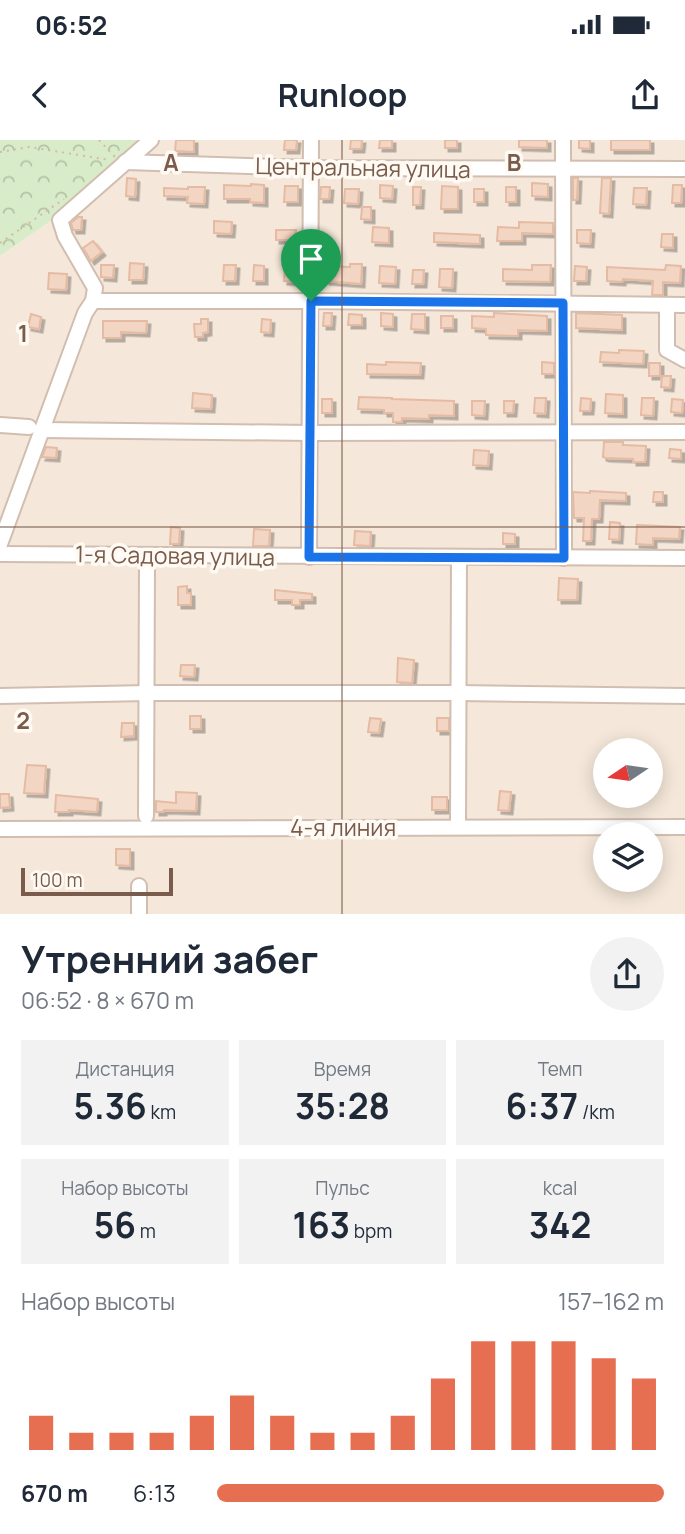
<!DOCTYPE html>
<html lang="ru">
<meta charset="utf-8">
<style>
body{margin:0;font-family:Manrope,sans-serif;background:#f2f2f3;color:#1f2937;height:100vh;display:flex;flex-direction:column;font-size:26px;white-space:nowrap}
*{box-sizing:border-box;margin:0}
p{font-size:23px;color:#747a83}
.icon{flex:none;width:38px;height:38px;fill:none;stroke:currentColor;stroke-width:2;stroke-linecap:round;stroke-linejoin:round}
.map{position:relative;height:774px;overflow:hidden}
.details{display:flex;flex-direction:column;background:#fff;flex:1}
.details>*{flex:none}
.needle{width:46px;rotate:257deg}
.controls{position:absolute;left:593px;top:598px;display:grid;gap:14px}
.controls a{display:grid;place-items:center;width:70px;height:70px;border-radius:50%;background:#fff;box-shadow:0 4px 18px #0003;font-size:35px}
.scale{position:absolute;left:21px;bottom:18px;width:152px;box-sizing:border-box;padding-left:7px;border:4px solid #7a5c4d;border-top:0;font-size:19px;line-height:24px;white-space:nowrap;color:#7a5c4d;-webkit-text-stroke:5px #fffaf3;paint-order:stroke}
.pin{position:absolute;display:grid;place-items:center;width:60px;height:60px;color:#fff;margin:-72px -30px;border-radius:50% 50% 50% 0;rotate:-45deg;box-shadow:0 0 7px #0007}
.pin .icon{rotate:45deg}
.round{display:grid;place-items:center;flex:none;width:74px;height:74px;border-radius:37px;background:#f2f2f3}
.headline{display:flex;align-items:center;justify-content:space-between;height:119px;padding:0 21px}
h1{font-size:38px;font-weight:700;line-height:52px}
.metrics{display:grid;grid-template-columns:repeat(3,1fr);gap:10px;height:119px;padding:7px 21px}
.metrics div{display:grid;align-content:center;border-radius:0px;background:#f2f2f3;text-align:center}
.metrics b{font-size:35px;font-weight:700}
.metrics small{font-size:19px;font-weight:400}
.metrics p{font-size:19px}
.chart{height:196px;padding:14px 21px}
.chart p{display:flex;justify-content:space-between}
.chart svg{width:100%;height:126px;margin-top:7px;stroke:#e76f51;stroke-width:6}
ul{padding:0 21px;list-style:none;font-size:23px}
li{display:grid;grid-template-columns:112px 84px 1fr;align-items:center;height:52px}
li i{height:18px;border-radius:9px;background:#e76f51}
.status{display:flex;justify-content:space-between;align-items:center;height:49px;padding:0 35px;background:#fff;direction:ltr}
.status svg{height:19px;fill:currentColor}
header{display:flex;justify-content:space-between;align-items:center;height:91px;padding:0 21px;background:#fff;font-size:32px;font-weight:700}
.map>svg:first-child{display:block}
.residential{fill:#f5e8da;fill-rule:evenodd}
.forest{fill:url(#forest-crowns)}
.building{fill:#f3d5c3;stroke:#e6bba3;stroke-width:2;filter:url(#shadow)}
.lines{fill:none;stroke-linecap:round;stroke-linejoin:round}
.minor-casing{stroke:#d1beb0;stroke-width:18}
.path{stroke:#d9b8a5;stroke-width:2;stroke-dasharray:2 5;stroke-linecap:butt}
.minor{stroke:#fff;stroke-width:14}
.route-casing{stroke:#fff;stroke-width:14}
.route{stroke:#1a73e8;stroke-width:9}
.grid{fill:none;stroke:#7a5c4d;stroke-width:2;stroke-opacity:0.55}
.labels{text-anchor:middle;stroke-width:7;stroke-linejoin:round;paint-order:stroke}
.street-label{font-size:23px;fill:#7a5c4d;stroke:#fffaf3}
.grid-label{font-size:23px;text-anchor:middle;font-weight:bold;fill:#7a5c4d;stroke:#fffaf3;stroke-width:7;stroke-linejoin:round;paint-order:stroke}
</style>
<div class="status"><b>06:52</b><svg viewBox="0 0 49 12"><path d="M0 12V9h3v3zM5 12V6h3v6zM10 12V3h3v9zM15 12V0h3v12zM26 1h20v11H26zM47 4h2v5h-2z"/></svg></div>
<header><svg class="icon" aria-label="back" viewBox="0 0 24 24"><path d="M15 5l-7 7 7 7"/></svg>Runloop<svg class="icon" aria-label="share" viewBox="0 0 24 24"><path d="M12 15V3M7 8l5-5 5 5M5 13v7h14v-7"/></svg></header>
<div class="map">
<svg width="685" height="775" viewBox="0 0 685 775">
<defs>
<pattern id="forest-crowns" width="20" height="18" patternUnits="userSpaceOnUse" patternTransform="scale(1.75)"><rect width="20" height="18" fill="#d8ecc9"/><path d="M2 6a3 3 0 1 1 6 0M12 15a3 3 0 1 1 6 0" fill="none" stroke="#b4c2a5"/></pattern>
<filter id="shadow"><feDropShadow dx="3.5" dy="3.5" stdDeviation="0" flood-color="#0004"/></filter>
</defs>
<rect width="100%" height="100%" fill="#fdf6ec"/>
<path class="residential" d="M 151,0 L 685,0 L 685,774 L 0,774 L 0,116 L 52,80 ZM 606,611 L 651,611 L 651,656 L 606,656 ZM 606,695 L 651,695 L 651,740 L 606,740 Z"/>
<polygon class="forest" points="0,0 151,0 52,80 0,116"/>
<g class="building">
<polygon points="176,0 194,0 194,12 175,11"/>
<polygon points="285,0 297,0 296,10 284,10"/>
<polygon points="351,0 362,0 361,9 350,9"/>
<polygon points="380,0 392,0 392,8 379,8"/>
<rect x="445" y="0" width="12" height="8"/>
<polygon points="519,0 547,0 547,8 519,7"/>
<polygon points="579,0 590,0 590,9 579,8"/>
<rect x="611" y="0" width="39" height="10"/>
<polygon points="127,38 136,39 135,57 126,56"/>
<polygon points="573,38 578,38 577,60 573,60"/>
<polygon points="602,38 611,38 609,74 600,73"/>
<polygon points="532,43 548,44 548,57 532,56"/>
<polygon points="251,44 264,45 264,63 250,62 250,59 224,59 224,45 251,46"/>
<polygon points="380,45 393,46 392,59 380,58"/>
<polygon points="673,45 682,45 681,63 672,63"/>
<polygon points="285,46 298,46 298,62 284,62"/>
<polygon points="442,46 458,47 458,69 441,69"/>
<polygon points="188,47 205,47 204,64 187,63 188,57 164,56 164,48 188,49"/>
<polygon points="321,47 330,47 329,59 320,59"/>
<polygon points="413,47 421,47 420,65 413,65"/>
<rect x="506" y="47" width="10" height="15"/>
<polygon points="634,48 647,48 646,65 633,64"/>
<polygon points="345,49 359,49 358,64 344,63"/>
<rect x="474" y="49" width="10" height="13"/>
<polygon points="362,67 371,67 371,80 361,79"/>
<polygon points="78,77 82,77 81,90 73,90 71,83"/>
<polygon points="214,81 232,82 231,94 214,93"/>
<polygon points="519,82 553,83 553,94 522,93 522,101 497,101 498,87 519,88"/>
<polygon points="373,87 389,88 389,103 372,102"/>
<polygon points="276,90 296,90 295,100 276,100"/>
<polygon points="577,90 591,90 590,104 577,103"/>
<polygon points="434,93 480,95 480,104 434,102"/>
<polygon points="662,94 673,94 673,108 661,107"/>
<polygon points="93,101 102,112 91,121 83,108"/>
<polygon points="130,123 144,124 143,140 129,140"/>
<polygon points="350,124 362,124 361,144 326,141 327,126 350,127"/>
<polygon points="101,125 114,125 113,138 101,137"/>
<polygon points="224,125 236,125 235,141 223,141"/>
<polygon points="254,125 264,126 264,141 253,141"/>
<polygon points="532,125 551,125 550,142 503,141 503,129 532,130"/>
<polygon points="666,125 681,126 680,143 663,142 663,155 652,155 653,141 623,139 622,142 607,141 607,127 665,130"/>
<polygon points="380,126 396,127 395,144 379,143"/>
<polygon points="575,126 587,127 586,141 574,141"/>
<polygon points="285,127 296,128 296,142 284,141"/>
<polygon points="440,129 453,129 452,148 439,147"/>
<polygon points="413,130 424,130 423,144 412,144"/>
<polygon points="49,133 67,134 66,150 48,149"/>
<polygon points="324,173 332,173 331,186 323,186"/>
<polygon points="381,173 393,174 393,187 381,186"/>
<polygon points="494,173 547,176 547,191 518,190 518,196 486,195 486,189 472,188 472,176 494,177"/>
<polygon points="576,173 622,175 622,190 576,188"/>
<polygon points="31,174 41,177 39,189 28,187"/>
<polygon points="349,174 362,175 362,185 348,185"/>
<polygon points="412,174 425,174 425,190 411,189"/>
<rect x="441" y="176" width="12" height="12"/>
<polygon points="201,179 208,179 208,192 203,193 203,197 195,197 194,184 201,184"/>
<polygon points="262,179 271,180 270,193 261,192"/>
<polygon points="103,181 147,181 146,193 121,192 121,198 103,198"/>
<polygon points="619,210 644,211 643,224 600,222 601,212 619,213"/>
<polygon points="386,222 421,223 420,235 367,234 367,224 386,225"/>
<polygon points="542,222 554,223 554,234 542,234"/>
<rect x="649" y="223" width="11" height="13"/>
<polygon points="662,236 671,236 670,248 661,247"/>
<polygon points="193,253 212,255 211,269 192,268"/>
<polygon points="606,254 623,255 623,274 605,273"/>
<polygon points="359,257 392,258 392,259 454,261 454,276 429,275 429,279 402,278 402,282 393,282 393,273 384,273 384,270 358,269"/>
<polygon points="535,258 546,258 545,274 534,273"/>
<polygon points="581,258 591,259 590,271 580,271"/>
<polygon points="642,258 654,258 653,276 641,275"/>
<rect x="322" y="259" width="10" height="14"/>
<polygon points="672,259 683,260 682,273 671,272"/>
<polygon points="472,261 485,261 484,276 472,275"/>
<polygon points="504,261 514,261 513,273 504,273"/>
<polygon points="604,302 623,302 623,305 646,306 645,322 633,322 633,319 606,318 603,317"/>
<polygon points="46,307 57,308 56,318 42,317"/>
<polygon points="670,309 681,310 681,319 669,318"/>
<polygon points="474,310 489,311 488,326 473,325"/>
<polygon points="590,351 626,353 626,361 600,360 599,379 592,379 591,401 583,401 584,378 574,378 573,352 590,353"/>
<polygon points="654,352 663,352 663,362 653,362"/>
<polygon points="610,382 620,383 619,400 609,399"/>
<polygon points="637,385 680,387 679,399 653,398 653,405 636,404"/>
<polygon points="171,387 180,388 179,404 170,404"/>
<polygon points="254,389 270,390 269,406 253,406"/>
<polygon points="355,391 371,392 370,406 354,405"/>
<polygon points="503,393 515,394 515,404 503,404"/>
<polygon points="559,438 578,439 577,460 558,460"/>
<polygon points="187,446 187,453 191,453 191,465 178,465 178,447"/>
<polygon points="275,450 312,454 312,460 300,460 300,465 292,465 292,460 275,460"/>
<polygon points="398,518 414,520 412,543 397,542"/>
<polygon points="181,525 195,525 194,537 180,536"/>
<rect x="190" y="576" width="11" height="13"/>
<polygon points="370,578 381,579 379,593 368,592"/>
<rect x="437" y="578" width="12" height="13"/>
<polygon points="122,583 134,583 134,596 121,597"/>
<polygon points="27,625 46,626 44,654 24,653"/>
<polygon points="500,651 511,652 509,671 498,670"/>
<polygon points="176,652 197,653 196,671 164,670 163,672 156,672 156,661 176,663"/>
<polygon points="0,654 9,654 10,667 0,668"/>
<polygon points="56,655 98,659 97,672 69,670 69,672 55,672"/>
<rect x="432" y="657" width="15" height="13"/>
<polygon points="116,709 130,709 130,726 116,725"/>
</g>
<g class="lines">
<g class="minor-casing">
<g id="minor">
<polyline points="563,0 564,418"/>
<polyline points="125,22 312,28 685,29"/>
<polyline points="93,161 311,161 685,165"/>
<polyline points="667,165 667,210 685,220"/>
<polyline points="0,285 29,287"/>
<polyline points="42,290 310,293 685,292"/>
<polyline points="0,404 85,173 93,161 95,148 65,96 60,80 151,0"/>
<polyline points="0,414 685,418"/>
<polyline points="309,417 311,0"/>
<polyline points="0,556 148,553 458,553 685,556"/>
<polyline points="146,676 147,424"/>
<polyline points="458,687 459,418"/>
<polyline points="0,689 685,687"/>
<polyline points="139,746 139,775"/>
</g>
</g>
<g class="path">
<polyline points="99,0 115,17"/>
<polyline points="0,12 29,7 110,20"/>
<polyline points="0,103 64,59"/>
</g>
<use href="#minor" class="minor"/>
</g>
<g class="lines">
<g class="route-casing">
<polygon id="route" points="311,161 563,163 564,418 309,417"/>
</g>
<use href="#route" class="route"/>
</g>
<path class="grid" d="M 342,0 L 342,775M 0,387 L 685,387"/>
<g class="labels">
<g class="street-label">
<text transform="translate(363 28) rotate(1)" y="8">Центральная улица</text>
<text transform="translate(175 416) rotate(1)" y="8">1-я Садовая улица</text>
<text x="343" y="696">4-я линия</text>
</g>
</g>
<g class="grid-label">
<text x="171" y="31">A</text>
<text x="514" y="31">B</text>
<text x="23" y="202">1</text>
<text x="23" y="589">2</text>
</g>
</svg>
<div class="controls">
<a><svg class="needle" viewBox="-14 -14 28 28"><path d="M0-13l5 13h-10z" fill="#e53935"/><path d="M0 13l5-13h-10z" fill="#747a83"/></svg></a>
<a><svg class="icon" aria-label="layers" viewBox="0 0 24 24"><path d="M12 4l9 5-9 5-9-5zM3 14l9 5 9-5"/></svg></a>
</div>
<div class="scale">100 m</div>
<div class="pin" style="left:311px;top:161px;background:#1e9e55"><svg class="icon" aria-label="arrive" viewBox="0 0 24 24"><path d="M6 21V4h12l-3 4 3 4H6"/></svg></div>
</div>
<section class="details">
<div class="headline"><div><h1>Утренний забег</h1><p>06:52 · 8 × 670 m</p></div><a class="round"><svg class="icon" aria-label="share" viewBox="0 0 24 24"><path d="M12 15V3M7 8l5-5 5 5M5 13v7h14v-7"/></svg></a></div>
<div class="metrics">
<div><p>Дистанция</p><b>5.36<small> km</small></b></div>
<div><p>Время</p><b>35:28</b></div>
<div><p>Темп</p><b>6:37<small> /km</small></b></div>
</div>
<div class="metrics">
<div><p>Набор высоты</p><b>56<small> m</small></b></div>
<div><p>Пульс</p><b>163<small> bpm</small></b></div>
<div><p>kcal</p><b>342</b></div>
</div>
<div class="chart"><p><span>Набор высоты</span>157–162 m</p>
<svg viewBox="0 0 160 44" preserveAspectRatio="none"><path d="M5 44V32M15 44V38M25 44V38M35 44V38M45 44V32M55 44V25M65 44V32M75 44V38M85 44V38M95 44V32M105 44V19M115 44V6M125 44V6M135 44V6M145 44V12M155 44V19"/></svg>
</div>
<ul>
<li><b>670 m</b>6:13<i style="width:100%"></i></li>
</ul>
</section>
